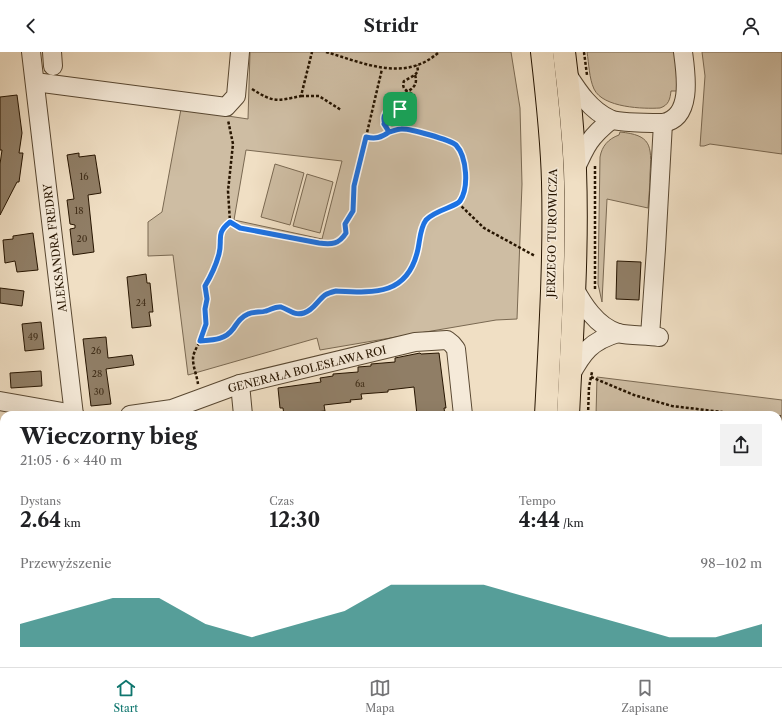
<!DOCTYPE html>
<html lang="pl">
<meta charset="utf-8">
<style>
body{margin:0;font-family:"Libre Caslon Text",serif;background:#f2f2f2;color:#202124;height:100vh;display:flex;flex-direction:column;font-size:15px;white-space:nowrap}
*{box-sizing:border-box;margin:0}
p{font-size:13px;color:#757577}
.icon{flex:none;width:22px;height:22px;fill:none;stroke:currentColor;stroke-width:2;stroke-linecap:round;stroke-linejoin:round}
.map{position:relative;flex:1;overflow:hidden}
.details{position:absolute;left:0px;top:359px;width:782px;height:256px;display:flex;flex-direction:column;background:#fff;border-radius:12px 12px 0 0;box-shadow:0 4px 16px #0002}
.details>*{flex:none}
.pin{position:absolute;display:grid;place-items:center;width:34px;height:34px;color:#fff;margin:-17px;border-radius:8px;box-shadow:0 2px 6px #0006}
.round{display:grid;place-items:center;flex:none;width:42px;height:42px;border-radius:0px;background:#f2f2f2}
.overview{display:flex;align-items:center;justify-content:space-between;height:68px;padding:0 20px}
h1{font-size:22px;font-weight:700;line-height:30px}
.metrics{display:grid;grid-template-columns:repeat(3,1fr);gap:6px;height:68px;padding:4px 20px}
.metrics div{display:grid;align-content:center}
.metrics b{font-size:20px;font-weight:700}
.metrics small{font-size:11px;font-weight:400}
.metrics p{font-size:11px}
.chart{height:112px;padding:8px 20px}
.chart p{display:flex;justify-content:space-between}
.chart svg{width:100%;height:72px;margin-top:4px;fill:#0f766e;opacity:.7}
header{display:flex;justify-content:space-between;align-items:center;height:52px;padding:0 20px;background:#fff;font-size:18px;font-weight:700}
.tab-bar{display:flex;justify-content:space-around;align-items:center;height:56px;border-top:1px solid #e0e0e0;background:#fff;font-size:11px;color:#757577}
.tab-bar a{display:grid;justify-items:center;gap:2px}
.tab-bar .current{color:#0f766e}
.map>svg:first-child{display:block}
.green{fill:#cebda3;stroke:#7a6952;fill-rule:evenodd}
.building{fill:#907e66;stroke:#271501}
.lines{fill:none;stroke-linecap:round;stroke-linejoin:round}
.minor-casing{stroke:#594832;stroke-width:20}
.major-casing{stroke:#271501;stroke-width:24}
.path{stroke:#271501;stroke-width:2.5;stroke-dasharray:3 2;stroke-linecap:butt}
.minor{stroke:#f5ead9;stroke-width:18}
.major{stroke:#f0dfc4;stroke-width:22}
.route-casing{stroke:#fff;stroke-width:8}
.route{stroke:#1a73e8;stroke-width:5}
.labels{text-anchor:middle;stroke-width:3;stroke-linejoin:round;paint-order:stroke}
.number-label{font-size:9px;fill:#412f1a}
.street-label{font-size:11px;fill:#271501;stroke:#f5ead9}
</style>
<header><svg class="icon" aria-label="back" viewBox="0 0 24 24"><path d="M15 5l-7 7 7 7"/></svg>Stridr<svg class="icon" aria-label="person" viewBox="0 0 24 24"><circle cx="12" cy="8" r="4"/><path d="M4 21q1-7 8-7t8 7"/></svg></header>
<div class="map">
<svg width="782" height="615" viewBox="0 0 782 615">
<rect width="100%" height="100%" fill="#f0dfc4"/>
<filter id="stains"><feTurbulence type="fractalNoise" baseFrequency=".005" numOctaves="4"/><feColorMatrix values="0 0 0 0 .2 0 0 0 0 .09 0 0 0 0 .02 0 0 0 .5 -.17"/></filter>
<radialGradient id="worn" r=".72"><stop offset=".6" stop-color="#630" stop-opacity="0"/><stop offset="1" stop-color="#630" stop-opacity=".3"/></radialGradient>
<g class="green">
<path d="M 250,0 L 511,0 L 520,56 L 522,132 L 517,267 L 496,268 L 320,298 L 317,286 L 188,323 L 173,203 L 148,204 L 148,170 L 162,160 L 181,57 L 248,67 ZM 246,98 L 342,109 L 322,187 L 234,168 Z"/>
<path d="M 587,0 L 675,0 L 678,39 L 671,39 C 670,47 669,53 660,56 C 644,57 603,56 594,37 C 589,26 589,12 587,0 Z"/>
<polygon points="702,0 782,0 782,102 710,92 704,94 700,94 705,24"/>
<path d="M 620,80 C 651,83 652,93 650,122 C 650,133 649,144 648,156 L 607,147 L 602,250 L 598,232 L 600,105 C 602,94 608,87 619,83 Z"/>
<polygon points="275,112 304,121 290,173 261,165"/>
<polygon points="307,122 333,130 320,181 293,174"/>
<polygon points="597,325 782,348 782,490 778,487 778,363 596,363"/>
<polygon points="782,565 782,615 730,615 734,611 778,611 778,569"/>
</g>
<g class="building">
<polygon points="17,43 22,81 19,101 23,101 19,130 17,130 0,163 0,112 2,98 0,98 0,45"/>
<polygon points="79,101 79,105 95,103 101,141 88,143 94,200 73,203 70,177 75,176 75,173 70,172 67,148 74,147 67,103"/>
<polygon points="33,181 38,218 17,220 15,209 5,211 3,188 13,187 13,184"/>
<polygon points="617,209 641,210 639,248 616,247"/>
<polygon points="146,222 147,231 150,231 153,260 149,260 151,274 132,276 127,225"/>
<polygon points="0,236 24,239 22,254 0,251"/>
<polygon points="41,270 44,297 25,299 22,272"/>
<polygon points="106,285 108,306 132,303 134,313 106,317 111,352 91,354 83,287"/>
<polygon points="420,301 421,302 439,301 446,356 444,356 445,363 417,363 414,335 388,338 388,340 361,342 362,347 350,348 351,350 324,353 325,359 284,363 283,356 280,356 278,336 321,330 320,326 333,324 333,322 358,320 358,315 371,314 371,312 395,310 395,306"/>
<polygon points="41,319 42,334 11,336 10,321"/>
</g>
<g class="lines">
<g class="minor-casing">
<g id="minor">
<polyline points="31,0 74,363"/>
<polyline points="52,0 53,14"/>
<path d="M 567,22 C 578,39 590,58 610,67 C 618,71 652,71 663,71 C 693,66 686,22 683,0"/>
<polyline points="35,30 226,55 236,44 240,0"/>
<path d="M 575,118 C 586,93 590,85 611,68"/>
<path d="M 573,234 C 583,252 596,274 618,281 C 630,284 647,283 659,285"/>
<polyline points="650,284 656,197 663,71"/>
<path d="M 570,324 C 583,300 591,289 618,281"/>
<polyline points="240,332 243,363"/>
<polyline points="0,349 74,362"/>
<polyline points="130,363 172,357 240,332 415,290 447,288 452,292 456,297 463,363"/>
<polyline points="778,555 782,550"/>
<polyline points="105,611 106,615"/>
<polyline points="724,615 727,611"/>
</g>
</g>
<g class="major-casing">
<g id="major">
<path d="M 542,0 C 547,43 552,86 553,130 C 555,207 550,285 546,363"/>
<path d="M 564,0 C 569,39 573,78 575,118 C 578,199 572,281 568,363"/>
<polyline points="534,615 534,611"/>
<polyline points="557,615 557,611"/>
</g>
</g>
<g class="path">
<path d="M 326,0 C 364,11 405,31 439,0"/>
<polyline points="584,0 587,23"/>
<path d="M 252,37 C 274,51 277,49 301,44 L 312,0"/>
<polyline points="301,44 319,44 341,58"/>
<path d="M 384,73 C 401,69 401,62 397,47 C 404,39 420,38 415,23"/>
<path d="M 389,81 C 383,71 379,57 396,57 C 401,57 406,58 410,57 C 411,56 413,54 414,52 L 414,43 C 407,39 401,37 404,29 L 415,23 L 418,19 L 417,13"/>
<polyline points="366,85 382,17"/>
<polyline points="595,114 595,239"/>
<polyline points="458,151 484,176 535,204"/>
<path d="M 200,289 C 213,289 225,288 233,277 C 238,270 241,265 248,262 C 254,259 260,261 266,259 C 271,258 275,254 281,255 C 290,258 294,264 304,261 C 314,258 317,249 325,243 C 328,241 332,240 336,239 C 374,241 407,244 418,198 C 420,189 420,178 426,169 C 434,157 452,158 459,150 C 470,139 466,102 455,93 C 447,87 406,75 397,77 C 389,79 383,87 375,87 C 372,87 369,86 366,85 L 354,134 L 353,159 L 345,172 L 347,181 C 339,192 332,193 319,191 L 239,176 L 230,170"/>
<polyline points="591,325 634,343 672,354 747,363"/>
<path d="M 198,332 C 197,324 193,315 193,307 C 193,299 200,291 203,284 C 207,272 207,246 205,234 C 211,224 216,213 219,202 C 223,187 215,182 230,170 L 228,139 L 233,92 L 228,68"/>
<polyline points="588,363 589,335 592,320"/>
<polyline points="698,363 710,360"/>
<polyline points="778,365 782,364"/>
<polyline points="0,599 4,599"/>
<polyline points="16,611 16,615"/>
<polyline points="72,611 72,615"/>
<polyline points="578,615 579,611"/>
</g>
<use href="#minor" class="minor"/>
<use href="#major" class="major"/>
</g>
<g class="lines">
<g class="route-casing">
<path id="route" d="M 400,57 C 399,68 395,70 384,72 L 389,80 C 381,86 375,87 366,85 L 354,134 L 353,159 L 345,172 L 346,181 C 339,192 332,193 319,191 L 240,176 L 230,170 C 215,182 223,187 219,202 C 216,213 211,224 205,234 L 207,247 L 205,257 L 206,272 L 200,289 C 213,288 225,288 233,277 C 238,270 241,265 248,262 C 254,259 260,261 266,259 C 271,258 275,254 281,255 C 290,258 294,264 304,261 C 314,258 317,249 325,243 C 328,241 332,240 336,239 C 374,241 408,244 418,197 C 420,188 420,176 426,168 C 435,158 456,155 460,149 C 469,136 467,105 456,93 C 450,88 409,76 401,77 C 397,77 393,79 389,80 C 381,68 381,56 400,57"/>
</g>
<use href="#route" class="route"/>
</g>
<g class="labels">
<g class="number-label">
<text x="84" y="128">16</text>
<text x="79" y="162">18</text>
<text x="82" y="190">20</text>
<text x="141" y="254">24</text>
<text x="33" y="288">49</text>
<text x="96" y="302">26</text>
<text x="97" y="325">28</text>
<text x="360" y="335">6a</text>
<text x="99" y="343">30</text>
</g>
<g class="street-label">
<text transform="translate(552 181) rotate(-89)" y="4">JERZEGO TUROWICZA</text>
<text transform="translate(55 196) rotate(-97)" y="4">ALEKSANDRA FREDRY</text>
<text transform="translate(307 317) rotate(-14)" y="4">GENERAŁA BOLESŁAWA ROI</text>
</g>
</g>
<rect width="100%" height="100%" filter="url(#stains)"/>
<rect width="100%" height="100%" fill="url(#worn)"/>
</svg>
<div class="pin" style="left:400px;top:57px;background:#1e9e55"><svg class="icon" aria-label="arrive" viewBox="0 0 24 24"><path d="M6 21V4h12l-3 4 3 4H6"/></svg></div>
<section class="details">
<div class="overview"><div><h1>Wieczorny bieg</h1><p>21:05 · 6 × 440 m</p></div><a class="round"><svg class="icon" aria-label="share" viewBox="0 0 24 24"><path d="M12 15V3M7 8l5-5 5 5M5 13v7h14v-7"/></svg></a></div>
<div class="metrics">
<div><p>Dystans</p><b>2.64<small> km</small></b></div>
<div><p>Czas</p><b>12:30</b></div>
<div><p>Tempo</p><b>4:44<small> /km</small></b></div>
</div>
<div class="chart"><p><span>Przewyższenie</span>98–102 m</p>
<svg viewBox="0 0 160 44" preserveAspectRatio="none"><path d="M0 44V30L10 22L20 14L30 14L40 30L50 38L60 30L70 22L80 6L90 6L100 6L110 14L120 22L130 30L140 38L150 38L160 30V44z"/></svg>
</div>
</section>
</div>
<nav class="tab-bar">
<a class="current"><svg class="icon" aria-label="home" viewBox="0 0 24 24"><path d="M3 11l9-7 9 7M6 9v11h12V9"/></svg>Start</a>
<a><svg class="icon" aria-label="map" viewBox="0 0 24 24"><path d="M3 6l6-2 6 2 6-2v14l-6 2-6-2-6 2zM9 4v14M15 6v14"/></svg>Mapa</a>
<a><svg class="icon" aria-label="saved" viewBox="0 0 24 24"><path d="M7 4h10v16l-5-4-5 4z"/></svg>Zapisane</a>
</nav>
